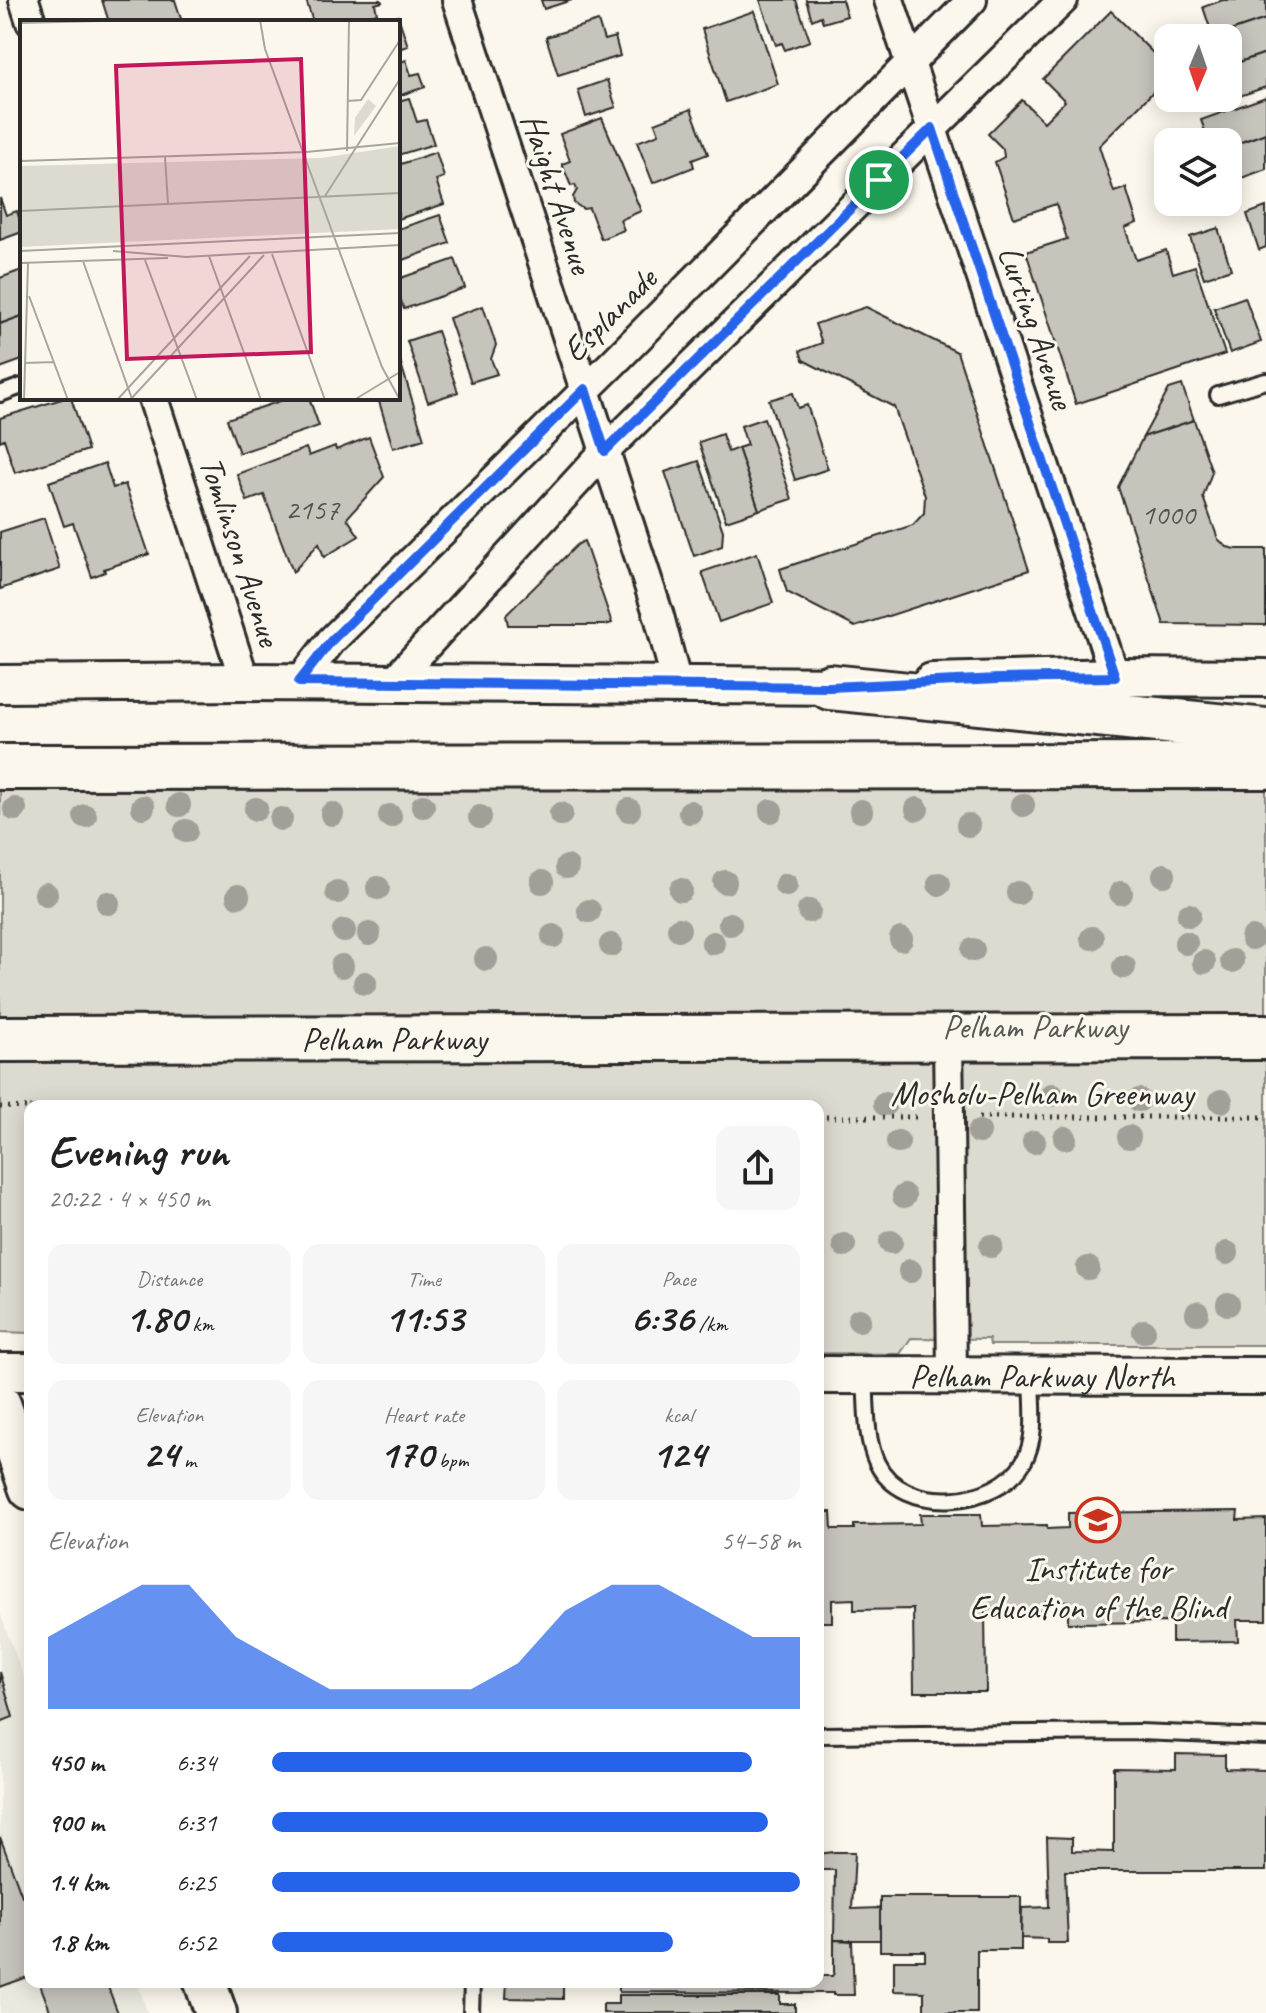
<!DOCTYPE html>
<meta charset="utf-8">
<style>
body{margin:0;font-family:Caveat,sans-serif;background:#f6f6f6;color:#222;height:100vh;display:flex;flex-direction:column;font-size:30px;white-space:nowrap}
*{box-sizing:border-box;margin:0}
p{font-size:26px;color:#767676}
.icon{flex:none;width:44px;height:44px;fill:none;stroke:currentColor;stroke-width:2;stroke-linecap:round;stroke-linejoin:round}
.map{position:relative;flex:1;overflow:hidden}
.side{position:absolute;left:24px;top:1100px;width:800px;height:888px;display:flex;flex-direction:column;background:#fff;border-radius:16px;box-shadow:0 4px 20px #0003}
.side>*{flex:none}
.needle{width:52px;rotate:182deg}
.fabs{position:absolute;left:1154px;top:24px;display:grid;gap:16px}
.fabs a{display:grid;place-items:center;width:88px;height:88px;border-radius:16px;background:#fff;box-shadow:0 4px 20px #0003;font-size:40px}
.pin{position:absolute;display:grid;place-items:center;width:68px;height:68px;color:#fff;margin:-34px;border:4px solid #fff;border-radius:50%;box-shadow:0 2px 8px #0007}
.round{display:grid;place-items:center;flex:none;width:84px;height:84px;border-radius:16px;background:#f6f6f6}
.headline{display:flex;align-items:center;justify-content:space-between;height:136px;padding:0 24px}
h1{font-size:44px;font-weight:600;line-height:60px}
.stats{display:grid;grid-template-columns:repeat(3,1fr);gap:12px;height:136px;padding:8px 24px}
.stats div{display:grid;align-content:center;border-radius:16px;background:#f6f6f6;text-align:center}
.stats b{font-size:40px;font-weight:600}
.stats small{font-size:22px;font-weight:400}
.stats p{font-size:22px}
.chart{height:224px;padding:16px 24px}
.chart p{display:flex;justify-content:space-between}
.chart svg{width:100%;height:144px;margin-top:8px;fill:#2563eb;opacity:.7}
ul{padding:0 24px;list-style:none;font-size:26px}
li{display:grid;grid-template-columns:128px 96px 1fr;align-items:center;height:60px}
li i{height:20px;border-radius:10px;background:#2563eb}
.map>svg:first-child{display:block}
.built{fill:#ebe8de}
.green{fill:#dddad0;stroke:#84827e;stroke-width:2}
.building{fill:#c7c4bc;stroke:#2b2b2b;stroke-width:2}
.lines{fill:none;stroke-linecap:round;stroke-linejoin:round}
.service-casing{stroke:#2b2b2b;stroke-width:20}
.minor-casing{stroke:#2b2b2b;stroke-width:34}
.tertiary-casing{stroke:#2b2b2b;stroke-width:42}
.secondary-casing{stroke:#2b2b2b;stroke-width:46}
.primary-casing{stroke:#2b2b2b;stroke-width:50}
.path{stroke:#2b2b2b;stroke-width:5;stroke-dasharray:2 6;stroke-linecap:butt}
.service{stroke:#fbf7ec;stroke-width:14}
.minor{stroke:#fbf7ec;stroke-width:28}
.tertiary{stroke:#fbf7ec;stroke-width:36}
.secondary{stroke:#fbf7ec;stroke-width:40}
.primary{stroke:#fbf7ec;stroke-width:44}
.tree{fill:#a19f98}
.route-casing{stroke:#fff;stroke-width:16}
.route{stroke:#2563eb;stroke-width:10}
.labels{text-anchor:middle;stroke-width:6;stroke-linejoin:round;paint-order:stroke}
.number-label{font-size:30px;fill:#52514f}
.street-label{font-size:34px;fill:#2b2b2b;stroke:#fbf7ec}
.park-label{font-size:34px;fill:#585754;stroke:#fbf7ec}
.poi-label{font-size:34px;fill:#2b2b2b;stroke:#fbf7ec}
.inset-road{fill:none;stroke:#a8a59f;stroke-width:2}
.view{fill:#c2185b;fill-opacity:0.15;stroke:#c2185b;stroke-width:4}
.inset-edge{fill:none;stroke:#2b2b2b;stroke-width:4}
</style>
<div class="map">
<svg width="1266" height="2013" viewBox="0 0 1266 2013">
<rect width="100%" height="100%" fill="#fbf7ec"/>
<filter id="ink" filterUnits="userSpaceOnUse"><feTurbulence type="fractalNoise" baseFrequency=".0125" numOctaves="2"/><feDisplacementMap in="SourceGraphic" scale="16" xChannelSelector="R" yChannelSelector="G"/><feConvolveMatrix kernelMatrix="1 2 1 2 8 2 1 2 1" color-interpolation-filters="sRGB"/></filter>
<g filter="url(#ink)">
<polygon class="built" points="0,1613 30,1694 30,1982 137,1982 148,2013 0,2013"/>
<polygon class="green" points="430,789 1266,790 1266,1345 990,1345 989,1339 911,1338 900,1354 818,1353 818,1106 30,1106 30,1333 0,1332 0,791"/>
<g class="building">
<polygon points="102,0 175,0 182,22 109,22"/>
<polygon points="306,0 381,0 382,2 375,4 377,13 350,22 313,22"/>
<polygon points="541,0 572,0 544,9"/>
<polygon points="760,0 796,0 810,41 785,50 782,43 776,45"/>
<polygon points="806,0 842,0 847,16 823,23 821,16 812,20"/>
<polygon points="1223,0 1266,0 1266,19 1213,37 1203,7"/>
<polygon points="754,11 778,84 726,102 702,29"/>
<polygon points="1111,11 1168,68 1168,77 1099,146 1114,192 1126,188 1137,223 1125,228 1136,260 1166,250 1173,273 1195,266 1225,354 1076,404 1026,252 1067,239 1056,204 1014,218 995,162 1004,157 1003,149 988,134 1022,100 1044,122 1065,101 1043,79"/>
<polygon points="398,16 408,46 398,49 398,22 380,22"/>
<polygon points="1266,19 1266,53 1228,66 1228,38 1213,37"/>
<polygon points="598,21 604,40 615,37 620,56 558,75 546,37"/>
<polygon points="1266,53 1266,87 1234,98 1228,81 1228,66"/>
<polygon points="406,60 411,75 420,73 425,87 398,96 398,63"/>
<polygon points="607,80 616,107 586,117 578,90"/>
<polygon points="1266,97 1266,133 1228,147 1228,142 1209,142 1201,120"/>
<polygon points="409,98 417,122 426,120 434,144 398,155 398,101"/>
<polygon points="691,109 708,154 692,160 694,167 653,183 637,142 659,134 655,123"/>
<polygon points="602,118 641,211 620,220 624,230 601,239 589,208 583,209 574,203 573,197 577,190 575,185 571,186 562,164 570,161 560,134"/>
<polygon points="1266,133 1266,169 1228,183 1228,147"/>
<polygon points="436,152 444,177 436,180 444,204 398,219 398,165"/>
<polygon points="0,198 6,215 17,211 22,227 22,232 0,240"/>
<polygon points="1266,207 1266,247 1259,250 1247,214"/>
<polygon points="440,215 450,243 398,262 398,229"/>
<polygon points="1218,228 1231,269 1204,278 1190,237"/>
<polygon points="455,259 465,288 404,309 398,292 398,279"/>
<polygon points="22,270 22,316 0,324 0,278"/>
<polygon points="1245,297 1261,342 1230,353 1214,308"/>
<polygon points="483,306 496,345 491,359 497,374 471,382 449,318"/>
<polygon points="866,307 957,352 1029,570 855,627 787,592 780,569 913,525 924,513 925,496 894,407 803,360 800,351 822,343 815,324"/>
<polygon points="22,316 22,360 0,368 0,324"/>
<polygon points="437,331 458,392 428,402 407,341"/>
<polygon points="398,354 424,439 393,448 378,398 398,398"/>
<polygon points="1182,385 1194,420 1143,437 1169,389"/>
<polygon points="793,393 798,408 807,405 828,469 795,480 769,400"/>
<polygon points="65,398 71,398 88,450 15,473 4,439 0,441 0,418"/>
<polygon points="289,398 309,398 319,426 239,453 227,419"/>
<polygon points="764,418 792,499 759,510 738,448 747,445 741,426"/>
<polygon points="1194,420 1212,472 1203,497 1218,539 1227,547 1236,549 1266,549 1266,625 1164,624 1118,487 1143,437"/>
<polygon points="722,434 728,452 738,448 759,510 726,521 699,442"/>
<polygon points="369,437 384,477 347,518 359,536 324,557 319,543 293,572 264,495 247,501 237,474 306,448 309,456 335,446 336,450"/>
<polygon points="699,461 723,531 722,546 694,556 665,472"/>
<polygon points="105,463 113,488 125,484 149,554 104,569 105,572 92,577 73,523 64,526 49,482"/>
<polygon points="44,518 60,569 0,589 0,532"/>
<polygon points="584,541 612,623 605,625 508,625 506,615 577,545"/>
<polygon points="757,553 773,603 719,622 702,572"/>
<polygon points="1238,1511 1237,1520 1266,1519 1266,1620 1237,1620 1238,1641 1172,1642 1172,1622 1068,1623 1068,1601 1046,1601 1046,1610 985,1610 986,1692 914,1692 913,1609 854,1610 854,1599 832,1600 832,1622 818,1622 818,1512 831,1512 832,1529 854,1529 854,1525 921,1524 920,1514 981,1514 982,1526 1047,1525 1047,1529 1068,1528 1068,1513"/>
<polygon points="0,1672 13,1717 0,1722"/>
<polygon points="1176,1754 1225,1755 1225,1769 1266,1770 1266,1871 1065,1871 1068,1943 1047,1943 1047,1939 1021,1938 1022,1908 1049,1907 1047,1837 1072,1838 1072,1851 1114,1852 1114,1768 1176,1769"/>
<polygon points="0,1837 22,1896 30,1893 30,1976 0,1987"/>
<polygon points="834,1852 855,1852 852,1909 880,1908 880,1940 834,1940 835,1870 818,1870 818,1854"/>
<polygon points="880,1897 1021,1897 1021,1950 977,1950 977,2013 924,2013 924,1992 894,1991 894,1960 925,1960 925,1951 880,1951"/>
<polygon points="834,1940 852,1941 854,1995 833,1995 833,1993 619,1992 619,1982 818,1982 818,1976 832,1976 834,1973"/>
<polygon points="39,1982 106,1982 118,2013 51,2013"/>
<polygon points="507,1982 563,1982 563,1999 506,1998"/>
<polygon points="618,1995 780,1995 780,2004 795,2004 795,2013 603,2013 603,2004 618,2004"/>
</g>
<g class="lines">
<g class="service-casing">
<g id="service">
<polyline points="0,394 22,386"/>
<polyline points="1218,395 1266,381"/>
<path d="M 865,1377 C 867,1404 865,1438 877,1463 C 902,1516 998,1508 1024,1461 C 1038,1436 1032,1402 1032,1375"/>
<polyline points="818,1735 1139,1732 1266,1737"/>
<polyline points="471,2013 472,1982"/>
</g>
</g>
<g class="minor-casing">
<g id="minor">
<polyline points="24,0 31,22"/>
<polyline points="457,0 659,616 677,684"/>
<polyline points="889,0 1115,677"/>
<polyline points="153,398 245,682"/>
<polyline points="299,682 331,641 615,361 972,0"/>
<polyline points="392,683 605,451 1063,0"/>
<polyline points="948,1036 952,1375"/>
</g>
</g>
<g class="tertiary-casing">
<g id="tertiary">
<polyline points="932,682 1115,677 1266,678"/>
<polyline points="0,684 245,682 857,686"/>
<polyline points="0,1372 30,1372"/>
<path id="s1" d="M 818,1375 L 1266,1376"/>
</g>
</g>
<g class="secondary-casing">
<g id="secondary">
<polyline points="0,1404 30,1489"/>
<polyline points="205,1982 216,2013"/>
</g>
</g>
<g class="primary-casing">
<g id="primary">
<polyline points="830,687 1266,731"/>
<polyline points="0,767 1266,766"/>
<path id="s2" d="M 0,1039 L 1266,1037"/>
</g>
</g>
<g class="path">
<polyline points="0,1107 30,1108"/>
<polyline points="818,1117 921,1117"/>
<polyline points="979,1117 1266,1117"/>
</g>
<use href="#service" class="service"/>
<use href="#minor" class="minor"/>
<use href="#tertiary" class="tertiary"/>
<use href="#secondary" class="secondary"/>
<use href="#primary" class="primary"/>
</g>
<g class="tree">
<circle cx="179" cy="805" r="12"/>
<circle cx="1023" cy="805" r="12"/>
<circle cx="423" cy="806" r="12"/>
<circle cx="143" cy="807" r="12"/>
<circle cx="15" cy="809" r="12"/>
<circle cx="256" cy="809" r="12"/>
<circle cx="917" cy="809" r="12"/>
<circle cx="629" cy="810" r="12"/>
<circle cx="771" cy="811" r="12"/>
<circle cx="861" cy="811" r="12"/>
<circle cx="690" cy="812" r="12"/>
<circle cx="332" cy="814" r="12"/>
<circle cx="561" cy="814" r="12"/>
<circle cx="85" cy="816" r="12"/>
<circle cx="390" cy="816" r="12"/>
<circle cx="480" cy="817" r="12"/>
<circle cx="281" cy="819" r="12"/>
<circle cx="968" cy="825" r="12"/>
<circle cx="186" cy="831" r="12"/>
<circle cx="567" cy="867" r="12"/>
<circle cx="1164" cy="875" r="12"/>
<circle cx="542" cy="882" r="12"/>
<circle cx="725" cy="882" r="12"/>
<circle cx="939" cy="884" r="12"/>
<circle cx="786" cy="885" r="12"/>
<circle cx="378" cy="888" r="12"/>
<circle cx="681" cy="890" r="12"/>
<circle cx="337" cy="892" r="12"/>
<circle cx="1018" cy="893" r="12"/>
<circle cx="1121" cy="893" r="12"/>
<circle cx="46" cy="894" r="12"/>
<circle cx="238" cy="896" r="12"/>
<circle cx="108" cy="903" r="12"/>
<circle cx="589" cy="911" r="12"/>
<circle cx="809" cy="911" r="12"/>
<circle cx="1189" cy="915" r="12"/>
<circle cx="730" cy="924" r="12"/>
<circle cx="679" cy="929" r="12"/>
<circle cx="344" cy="931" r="12"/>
<circle cx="369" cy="934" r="12"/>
<circle cx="553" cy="936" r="12"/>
<circle cx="1092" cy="938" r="12"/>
<circle cx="1252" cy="938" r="12"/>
<circle cx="901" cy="939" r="12"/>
<circle cx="713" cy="943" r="12"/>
<circle cx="1186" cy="943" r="12"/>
<circle cx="611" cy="945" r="12"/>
<circle cx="973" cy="950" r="12"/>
<circle cx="486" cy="959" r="12"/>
<circle cx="1232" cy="961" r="12"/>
<circle cx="1204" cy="962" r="12"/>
<circle cx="342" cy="966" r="12"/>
<circle cx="1124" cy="967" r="12"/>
<circle cx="365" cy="983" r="12"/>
<circle cx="1052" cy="1095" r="12"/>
<circle cx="1139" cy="1100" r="12"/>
<circle cx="1221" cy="1101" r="12"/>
<circle cx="885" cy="1104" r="12"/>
<circle cx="979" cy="1132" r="12"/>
<circle cx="1129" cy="1137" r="12"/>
<circle cx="1065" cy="1138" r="12"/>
<circle cx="898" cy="1142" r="12"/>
<circle cx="1034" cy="1142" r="12"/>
<circle cx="904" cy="1196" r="12"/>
<circle cx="891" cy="1242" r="12"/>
<circle cx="844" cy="1245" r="12"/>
<circle cx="991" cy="1246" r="12"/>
<circle cx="1227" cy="1253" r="12"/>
<circle cx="1088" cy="1268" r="12"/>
<circle cx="910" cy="1271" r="12"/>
<circle cx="1228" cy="1304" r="12"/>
<circle cx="1197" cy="1313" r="12"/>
<circle cx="859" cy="1320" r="12"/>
<circle cx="1144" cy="1331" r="12"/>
</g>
</g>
<g class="lines" filter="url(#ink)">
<g class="route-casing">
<polygon id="route" points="932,128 1115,677 998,679 830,687 299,682 331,641 585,389 605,451"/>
</g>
<use href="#route" class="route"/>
</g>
<defs>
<g id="school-ring" transform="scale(2.3)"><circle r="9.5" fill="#fbf7ec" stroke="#c8321e" stroke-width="1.5"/><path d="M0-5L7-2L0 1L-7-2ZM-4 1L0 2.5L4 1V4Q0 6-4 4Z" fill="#c8321e"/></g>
</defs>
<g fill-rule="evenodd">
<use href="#school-ring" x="1098" y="1520"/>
</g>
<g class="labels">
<g class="number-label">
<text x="312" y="519">2157</text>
<text x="1168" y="524">1000</text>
</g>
<g class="street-label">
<text transform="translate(558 193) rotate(72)" y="12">Haight Avenue</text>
<text transform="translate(609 314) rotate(-45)" y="12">Esplanade</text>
<text transform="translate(1037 327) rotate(71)" y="12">Lurting Avenue</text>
<text transform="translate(241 551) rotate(72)" y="12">Tomlinson Avenue</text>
<text dy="12" stroke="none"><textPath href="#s2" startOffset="394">Pelham Parkway</textPath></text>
<text x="1042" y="1105">Mosholu-Pelham Greenway</text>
<text dy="12" stroke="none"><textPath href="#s1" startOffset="224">Pelham Parkway North</textPath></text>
</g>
<g class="park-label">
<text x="1035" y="1038">Pelham Parkway</text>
</g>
<g class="poi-label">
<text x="1098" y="1580">Institute for<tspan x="1098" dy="39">Education of the Blind</tspan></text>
</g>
</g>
<g transform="translate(20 20)">
<rect width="380" height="380" fill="#fbf7ec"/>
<path d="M 348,79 L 356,86 L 334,116 L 335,98 ZM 380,126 L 380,209 L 0,227 L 0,146 L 301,138 Z" fill="#dddad0"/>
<path class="inset-road" d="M 240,0 L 245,29 L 362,347 L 380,380M 0,3 L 121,0M 327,81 L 341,80 L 380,20M 327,131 L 329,0M 145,137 L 148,184M 0,141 L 286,132 L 380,123M 305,176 L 380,59M 0,191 L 380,173M 0,231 L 380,213M 93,231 L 167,237M 252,234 L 305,380M 189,236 L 241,380M 165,237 L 380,225M 125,240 L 177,380M 63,241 L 112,379M 0,243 L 148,238M 9,276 L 48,380M 5,343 L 34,342M 4,380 L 8,243M 97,380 L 230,236M 110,380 L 244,235M 334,380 L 380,352"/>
<path class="view" d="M 281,39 L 291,332 L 107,339 L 96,46 Z"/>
<rect width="380" height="380" class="inset-edge"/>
</g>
</svg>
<div class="fabs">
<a><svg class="needle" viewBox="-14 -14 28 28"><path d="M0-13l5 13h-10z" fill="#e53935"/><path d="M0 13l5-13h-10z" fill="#767676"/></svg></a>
<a><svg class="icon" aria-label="layers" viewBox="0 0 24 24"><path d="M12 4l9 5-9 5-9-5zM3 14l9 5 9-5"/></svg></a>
</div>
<div class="pin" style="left:879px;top:180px;background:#1e9e55"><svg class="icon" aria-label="arrive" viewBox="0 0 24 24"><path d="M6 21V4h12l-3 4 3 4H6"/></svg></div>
<section class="side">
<div class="headline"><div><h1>Evening run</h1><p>20:22 · 4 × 450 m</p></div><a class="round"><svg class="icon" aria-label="share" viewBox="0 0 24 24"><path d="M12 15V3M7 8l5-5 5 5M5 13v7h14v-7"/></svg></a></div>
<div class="stats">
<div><p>Distance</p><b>1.80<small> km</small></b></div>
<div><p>Time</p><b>11:53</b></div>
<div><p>Pace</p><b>6:36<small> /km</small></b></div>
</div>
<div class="stats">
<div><p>Elevation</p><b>24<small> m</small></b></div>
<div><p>Heart rate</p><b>170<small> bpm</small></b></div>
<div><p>kcal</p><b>124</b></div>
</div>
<div class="chart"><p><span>Elevation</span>54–58 m</p>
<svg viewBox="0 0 160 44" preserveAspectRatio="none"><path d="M0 44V22L10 14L20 6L30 6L40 22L50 30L60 38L70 38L80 38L90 38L100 30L110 14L120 6L130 6L140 14L150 22L160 22V44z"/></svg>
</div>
<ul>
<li><b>450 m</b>6:34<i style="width:91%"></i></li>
<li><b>900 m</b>6:31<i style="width:94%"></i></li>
<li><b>1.4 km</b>6:25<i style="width:100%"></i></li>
<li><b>1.8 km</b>6:52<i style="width:76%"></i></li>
</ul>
</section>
</div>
